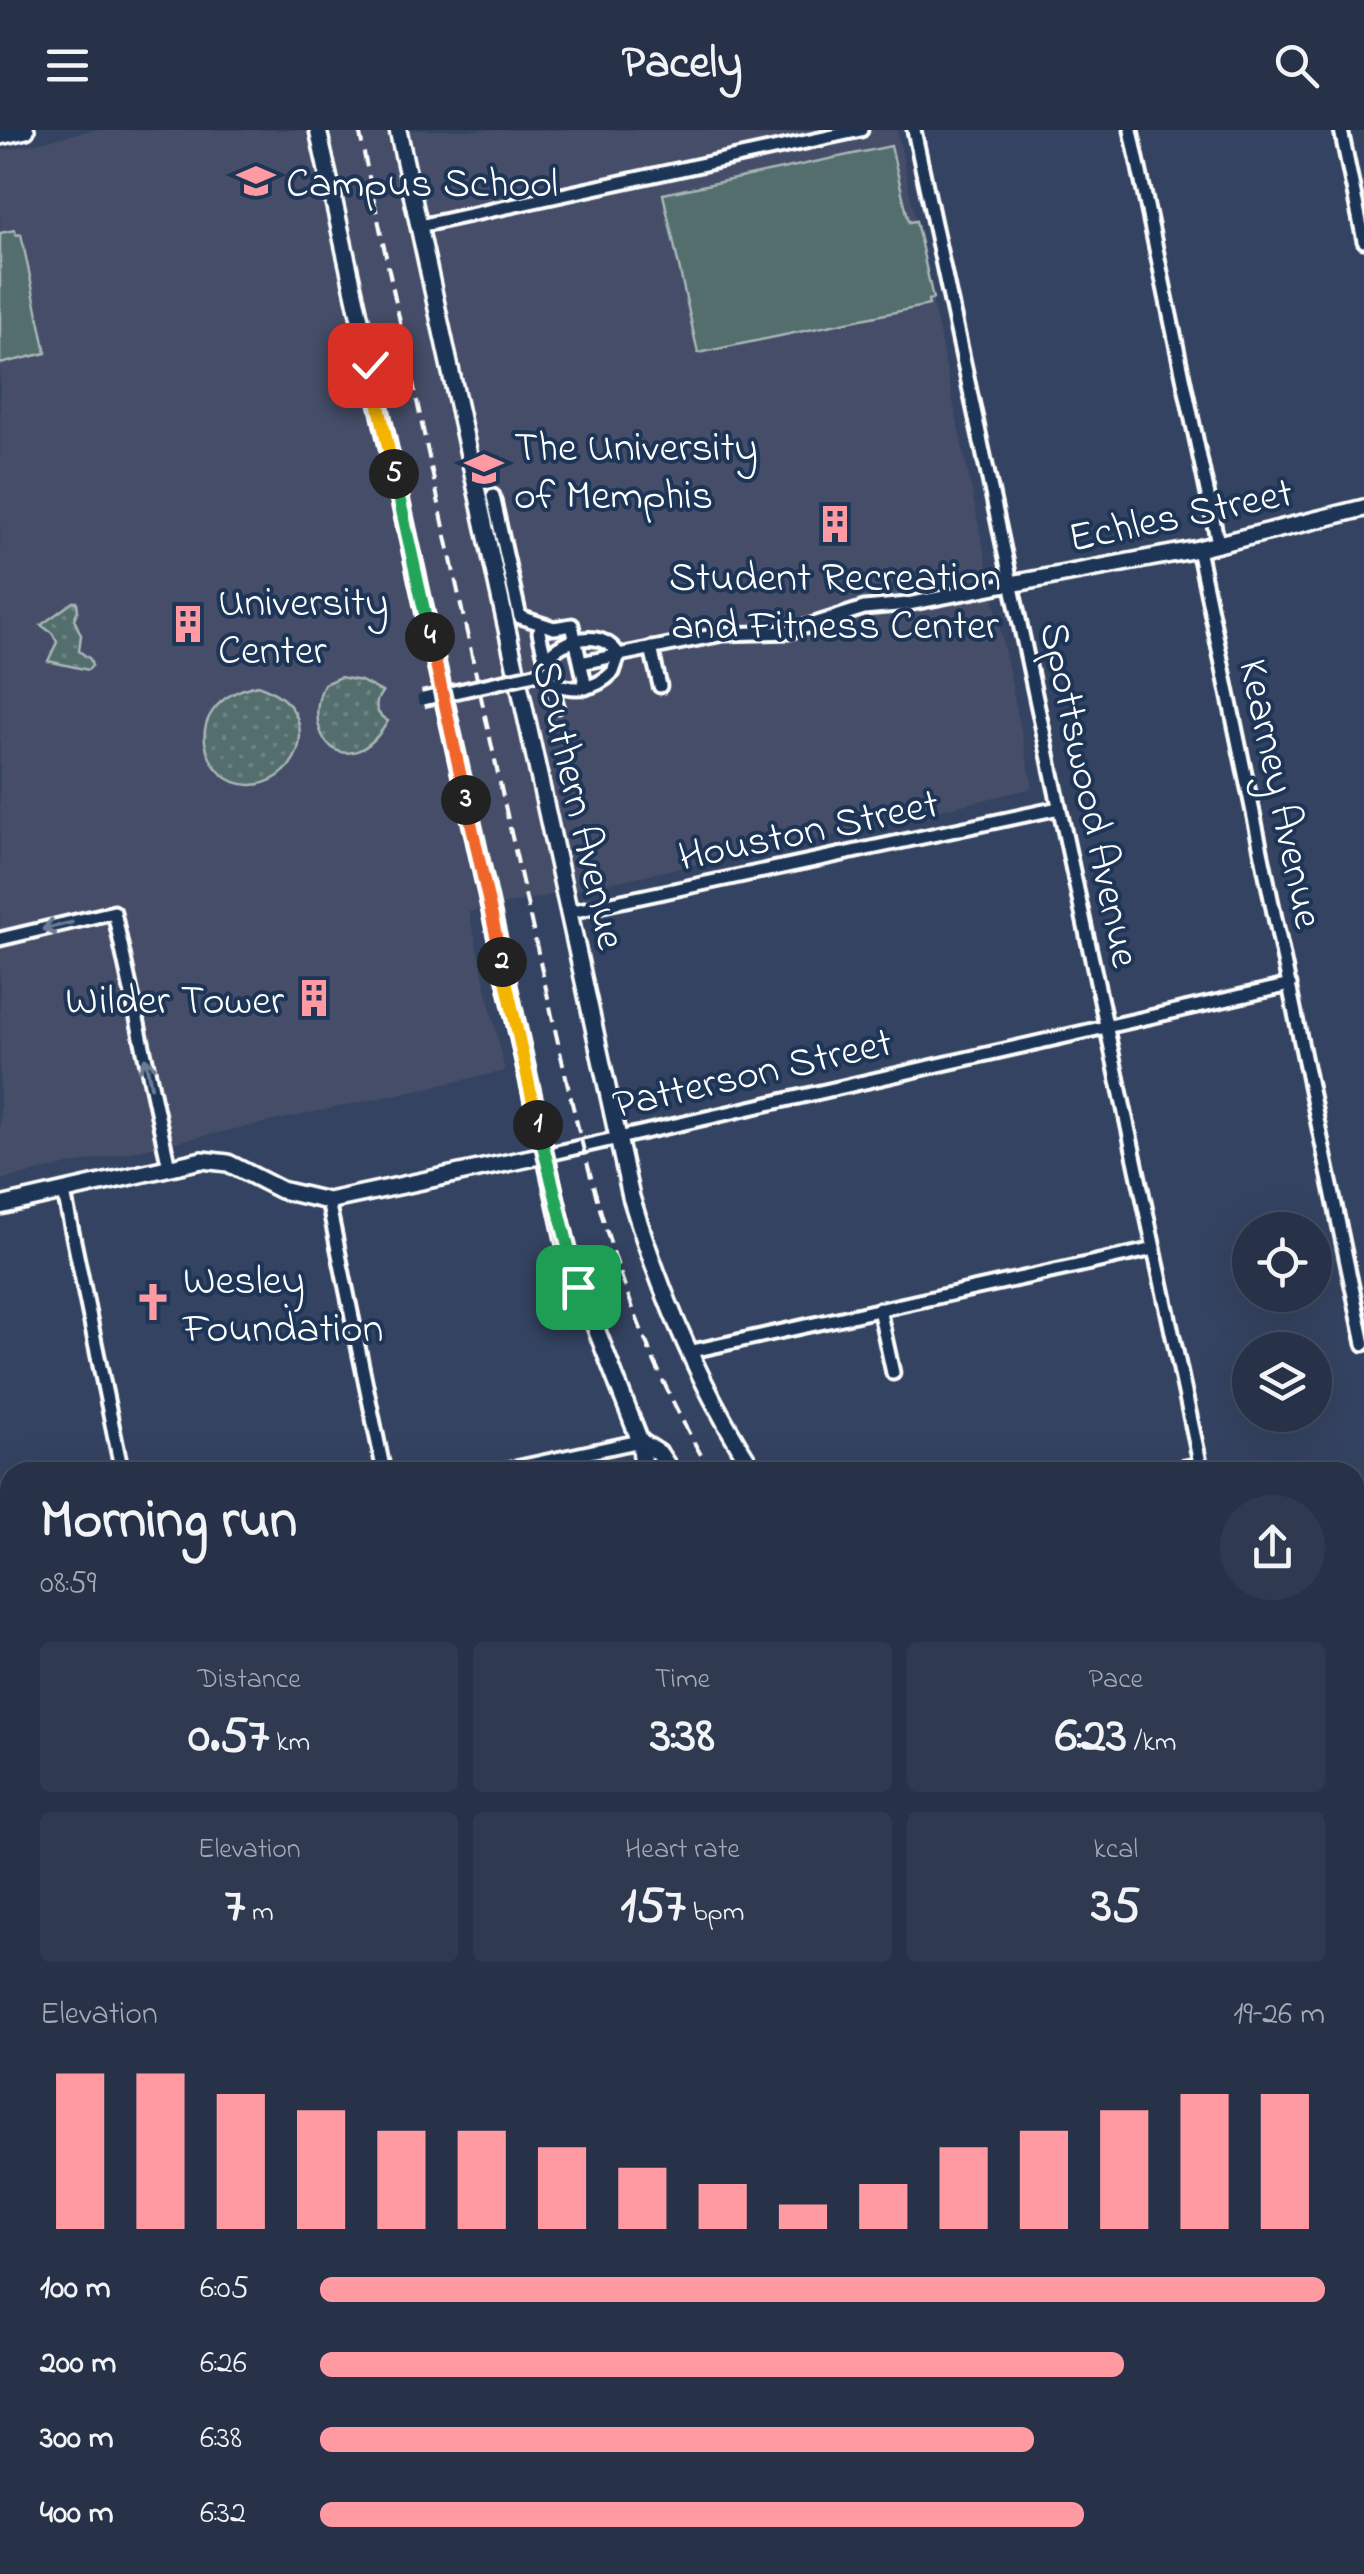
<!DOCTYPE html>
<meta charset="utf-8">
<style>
body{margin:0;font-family:"Indie Flower",sans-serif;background:#2f3a50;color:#f1f3f6;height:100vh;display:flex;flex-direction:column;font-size:38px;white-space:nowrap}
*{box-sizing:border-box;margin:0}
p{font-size:32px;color:#a4aab4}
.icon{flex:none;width:55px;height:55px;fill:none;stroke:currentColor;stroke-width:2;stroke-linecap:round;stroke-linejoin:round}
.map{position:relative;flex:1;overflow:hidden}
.sheet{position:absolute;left:0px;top:1332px;width:1365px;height:1112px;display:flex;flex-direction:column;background:#273249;border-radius:30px 30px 0 0;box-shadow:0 10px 40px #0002,0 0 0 2px #434d61}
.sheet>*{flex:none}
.tools{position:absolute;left:1232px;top:1082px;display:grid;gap:20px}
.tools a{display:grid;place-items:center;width:100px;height:100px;border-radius:50%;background:#273249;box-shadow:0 10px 40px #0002,0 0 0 2px #434d61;font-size:50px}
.pin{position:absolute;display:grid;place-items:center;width:85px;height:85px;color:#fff;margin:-42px;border-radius:20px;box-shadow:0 5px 15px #0006}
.km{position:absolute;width:50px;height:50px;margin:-25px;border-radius:50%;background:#222;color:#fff;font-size:28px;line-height:50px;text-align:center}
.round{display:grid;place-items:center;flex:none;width:105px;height:105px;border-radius:52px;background:#2f3a50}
.summary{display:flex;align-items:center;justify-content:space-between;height:170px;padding:0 40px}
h1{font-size:55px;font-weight:700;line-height:75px}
.figures{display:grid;grid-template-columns:repeat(3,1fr);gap:15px;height:170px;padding:10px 40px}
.figures div{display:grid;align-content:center;border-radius:10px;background:#2f3a50;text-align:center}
.figures b{font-size:50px;font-weight:700}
.figures small{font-size:28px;font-weight:400}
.figures p{font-size:28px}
.chart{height:280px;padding:20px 40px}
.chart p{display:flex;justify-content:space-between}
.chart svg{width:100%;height:180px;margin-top:10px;stroke:#ff9aa2;stroke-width:6}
ul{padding:0 40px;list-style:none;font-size:32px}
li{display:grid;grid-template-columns:160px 120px 1fr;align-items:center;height:75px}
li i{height:25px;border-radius:12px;background:#ff9aa2}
header{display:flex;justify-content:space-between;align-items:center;height:130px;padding:0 40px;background:#273249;font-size:45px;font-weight:700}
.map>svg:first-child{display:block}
.built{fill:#444d68}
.grass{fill:url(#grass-dots);stroke:#a8b6b6;stroke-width:2.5}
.green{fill:#526e6c;stroke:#a8b6b6;stroke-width:2.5}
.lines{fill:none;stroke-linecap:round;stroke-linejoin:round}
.street-casing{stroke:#fff;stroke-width:19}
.secondary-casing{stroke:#fff;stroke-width:22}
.street{stroke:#1d3557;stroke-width:11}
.secondary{stroke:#1d3557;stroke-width:15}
.rail{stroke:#fff;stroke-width:4;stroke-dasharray:15 8;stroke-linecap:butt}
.street-bridge-casing{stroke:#fff;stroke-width:19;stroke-linecap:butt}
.street-bridge{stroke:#1d3557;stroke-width:11}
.oneway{stroke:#6c7c92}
.split-1-casing{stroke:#fff;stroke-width:20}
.split-2-casing{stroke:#fff;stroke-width:20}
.split-3-casing{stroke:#fff;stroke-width:20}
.split-4-casing{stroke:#fff;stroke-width:20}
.split-5-casing{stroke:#fff;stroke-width:20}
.split-6-casing{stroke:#fff;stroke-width:20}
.split-1{stroke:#22a559;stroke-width:12}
.split-2{stroke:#f5b400;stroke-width:12}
.split-3{stroke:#f0652b;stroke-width:12}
.split-4{stroke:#f0652b;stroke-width:12}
.split-5{stroke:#22a559;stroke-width:12}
.split-6{stroke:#f5b400;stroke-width:12}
.labels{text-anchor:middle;stroke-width:8;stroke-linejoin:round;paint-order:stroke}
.poi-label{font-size:42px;fill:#fff;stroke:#1d3557;text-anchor:start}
.street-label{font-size:42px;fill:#fff;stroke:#1d3557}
</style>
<header><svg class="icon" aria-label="menu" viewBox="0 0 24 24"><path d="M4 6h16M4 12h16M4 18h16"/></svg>Pacely<svg class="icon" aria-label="search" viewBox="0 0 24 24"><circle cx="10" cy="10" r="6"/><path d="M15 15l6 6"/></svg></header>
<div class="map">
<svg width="1364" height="2444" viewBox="0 0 1364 2444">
<defs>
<pattern id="grass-dots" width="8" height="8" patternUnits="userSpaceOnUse" patternTransform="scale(2.5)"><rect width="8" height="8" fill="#526e6c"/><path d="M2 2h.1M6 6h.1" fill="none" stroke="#6c8482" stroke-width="1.8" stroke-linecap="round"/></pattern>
</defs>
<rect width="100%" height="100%" fill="#344361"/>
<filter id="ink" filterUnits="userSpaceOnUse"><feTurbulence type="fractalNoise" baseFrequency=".01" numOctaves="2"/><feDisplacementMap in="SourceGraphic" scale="20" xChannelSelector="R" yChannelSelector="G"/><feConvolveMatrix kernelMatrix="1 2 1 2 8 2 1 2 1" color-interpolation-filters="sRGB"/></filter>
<g filter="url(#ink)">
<polygon class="built" points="93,0 897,0 1033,658 833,706 469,782 505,941 0,1050 0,21"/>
<g class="grass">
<polygon points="73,472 77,472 78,480 74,489 81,505 79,521 90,529 92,536 88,540 48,531 57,512 52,503 41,495"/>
<path d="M 340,547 L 361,551 L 382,562 C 373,574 375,584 388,591 C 349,657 299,608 324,554 Z"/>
<path d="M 258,555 C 286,566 300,581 300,605 C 300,653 234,677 210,628 C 193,591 219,563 258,555 Z"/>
</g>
<g class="green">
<polygon points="891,16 909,92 916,91 933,169 928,170 929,175 698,223 663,64"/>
<polygon points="15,100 16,105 21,104 46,223 0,234 0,103"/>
</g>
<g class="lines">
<g class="street-casing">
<g id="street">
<polyline points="914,0 1202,1342"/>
<polyline points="1131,0 1218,413"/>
<polyline points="1341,0 1364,111"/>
<polyline points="419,96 861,0"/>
<polyline points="493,366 520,487 554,498 572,495 586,558"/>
<polyline points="1198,419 1364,1214"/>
<polyline points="539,502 546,532"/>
<polyline points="651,518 660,556"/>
<path d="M 546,528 C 565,509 601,497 619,525 L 581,533"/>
<polyline points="550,550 557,576"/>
<path d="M 551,553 C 575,561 594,561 613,542 L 619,525 L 723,504 L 789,502 L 864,478 L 908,474 L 1011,454"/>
<polyline points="570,782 1059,678"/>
<polyline points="0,809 114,782 169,1037"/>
<polyline points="544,1025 1290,855"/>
<polyline points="64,1063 122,1342"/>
<polyline points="328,1071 384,1342"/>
<polyline points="879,1179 893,1243"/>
<polyline points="688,1222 1154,1119"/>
<polyline points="497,1342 640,1311"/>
<polyline points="1160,1342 1200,1334"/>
<polyline points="0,1445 10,1443"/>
<polyline points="0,1704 10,1750"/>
<polyline points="1355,1753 1364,1751"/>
<polyline points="1355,1885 1364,1883"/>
<polyline points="1355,2020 1364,2019"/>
<polyline points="0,2080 10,2078"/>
<polyline points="1355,2155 1364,2153"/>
<polyline points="0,2311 10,2309"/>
<polyline points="364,2435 366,2444"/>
<polyline points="1185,2435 1187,2444"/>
<polyline points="1348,2437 1364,2434"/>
<polyline points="419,2444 462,2435"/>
</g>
</g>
<g class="secondary-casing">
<g id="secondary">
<polyline points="318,0 568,1127 640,1311 644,1342"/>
<path d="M 398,0 L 631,1067 C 661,1165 699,1256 755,1342"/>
<polyline points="0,6 26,0"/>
<polyline points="1011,454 1198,419 1364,378"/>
<polyline points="0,1076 202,1030 228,1033 281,1060 328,1071 544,1025"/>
<polyline points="640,1311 659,1323 672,1342"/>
<polyline points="1355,1548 1364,1546"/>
<polyline points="1355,1681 1364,1722"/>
<polyline points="0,1838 10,1836"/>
<polyline points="1137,2435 1139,2444"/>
</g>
</g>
<use href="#street" class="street"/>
<use href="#secondary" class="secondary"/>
<g class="rail">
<path d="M 359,0 C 414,257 468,513 526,769 C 572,970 604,1163 711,1342"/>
<polyline points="1166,2435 1168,2444"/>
</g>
<g class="street-bridge-casing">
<polyline id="street-bridge" points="423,569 548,541"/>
</g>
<use href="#street-bridge" class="street-bridge"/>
</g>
<defs><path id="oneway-shaft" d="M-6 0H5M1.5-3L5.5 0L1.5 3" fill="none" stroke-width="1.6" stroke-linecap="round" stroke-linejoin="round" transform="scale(2.5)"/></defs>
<g class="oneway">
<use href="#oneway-shaft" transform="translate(57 796) rotate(167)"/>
<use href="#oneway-shaft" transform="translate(148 942) rotate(-102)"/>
</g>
</g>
<g class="lines" filter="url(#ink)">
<g class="split-1-casing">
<polyline id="split-1" points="538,995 578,1157"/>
</g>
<g class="split-2-casing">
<polyline id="split-2" points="502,832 538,995"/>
</g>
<g class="split-3-casing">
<polyline id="split-3" points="466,670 502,832"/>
</g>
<g class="split-4-casing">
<polyline id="split-4" points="430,507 466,670"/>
</g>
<g class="split-5-casing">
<polyline id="split-5" points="394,344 430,507"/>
</g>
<g class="split-6-casing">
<polyline id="split-6" points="370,235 394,344"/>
</g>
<use href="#split-1" class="split-1"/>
<use href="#split-2" class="split-2"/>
<use href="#split-3" class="split-3"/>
<use href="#split-4" class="split-4"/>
<use href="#split-5" class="split-5"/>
<use href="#split-6" class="split-6"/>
</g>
<defs>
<g id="school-bare" transform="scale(3)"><path d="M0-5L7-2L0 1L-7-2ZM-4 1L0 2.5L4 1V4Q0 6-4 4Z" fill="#ff9aa2" stroke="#1d3557" stroke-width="2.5" paint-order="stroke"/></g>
<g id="university-bare" transform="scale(3)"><path d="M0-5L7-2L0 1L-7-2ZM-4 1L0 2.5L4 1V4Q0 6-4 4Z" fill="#ff9aa2" stroke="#1d3557" stroke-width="2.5" paint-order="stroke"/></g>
<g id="building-bare" transform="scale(3)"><path d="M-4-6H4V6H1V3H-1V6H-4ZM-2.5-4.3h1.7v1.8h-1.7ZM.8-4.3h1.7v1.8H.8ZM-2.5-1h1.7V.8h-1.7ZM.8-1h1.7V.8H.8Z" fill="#ff9aa2" stroke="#1d3557" stroke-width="2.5" paint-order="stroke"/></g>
<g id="church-bare" transform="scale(3)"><path d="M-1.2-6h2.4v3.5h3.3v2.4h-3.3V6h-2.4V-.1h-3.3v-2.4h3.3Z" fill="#ff9aa2" stroke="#1d3557" stroke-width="2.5" paint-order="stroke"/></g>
</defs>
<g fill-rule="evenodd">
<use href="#school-bare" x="256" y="51"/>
<use href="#university-bare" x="484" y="339"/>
<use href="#building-bare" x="835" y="394"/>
<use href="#building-bare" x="188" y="494"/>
<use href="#building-bare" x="314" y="868"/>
<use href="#church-bare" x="153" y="1172"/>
</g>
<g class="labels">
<g class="poi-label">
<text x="286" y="66">Campus School</text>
<text x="514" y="330">The University<tspan x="514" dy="48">of Memphis</tspan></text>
<text x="835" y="460" text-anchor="middle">Student Recreation<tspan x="835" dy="48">and Fitness Center</tspan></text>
<text x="218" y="485">University<tspan x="218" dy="48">Center</tspan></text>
<text x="284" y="883" text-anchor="end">Wilder Tower</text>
<text x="183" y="1163">Wesley<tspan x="183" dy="48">Foundation</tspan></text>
</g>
<g class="street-label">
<text transform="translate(1180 383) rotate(-12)" y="15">Echles Street</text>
<text transform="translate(1283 663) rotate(78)" y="15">Kearney Avenue</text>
<text transform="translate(1092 664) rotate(78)" y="15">Spottswood Avenue</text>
<text transform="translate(581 674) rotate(77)" y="15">Southern Avenue</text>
<text transform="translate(808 698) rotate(-12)" y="15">Houston Street</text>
<text transform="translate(752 941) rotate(-13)" y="15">Patterson Street</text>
</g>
</g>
</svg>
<div class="tools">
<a><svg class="icon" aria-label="locate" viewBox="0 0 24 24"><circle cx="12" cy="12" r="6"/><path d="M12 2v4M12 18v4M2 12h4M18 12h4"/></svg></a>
<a><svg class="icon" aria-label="layers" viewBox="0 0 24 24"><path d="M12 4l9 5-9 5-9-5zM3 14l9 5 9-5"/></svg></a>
</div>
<div class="pin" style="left:578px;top:1157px;background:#1e9e55"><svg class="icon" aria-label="arrive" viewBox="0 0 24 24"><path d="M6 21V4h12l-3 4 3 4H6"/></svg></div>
<div class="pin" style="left:370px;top:235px;background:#d93025"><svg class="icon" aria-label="check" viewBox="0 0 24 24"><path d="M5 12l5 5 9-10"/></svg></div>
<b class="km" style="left:538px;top:995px">1</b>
<b class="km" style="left:502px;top:832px">2</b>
<b class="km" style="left:466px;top:670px">3</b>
<b class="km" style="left:430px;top:507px">4</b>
<b class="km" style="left:394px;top:344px">5</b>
<section class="sheet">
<div class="summary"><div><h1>Morning run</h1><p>08:59</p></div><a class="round"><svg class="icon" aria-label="share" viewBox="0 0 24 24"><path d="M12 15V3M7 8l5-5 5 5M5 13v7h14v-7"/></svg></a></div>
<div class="figures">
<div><p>Distance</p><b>0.57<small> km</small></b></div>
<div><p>Time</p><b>3:38</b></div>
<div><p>Pace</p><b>6:23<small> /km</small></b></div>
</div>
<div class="figures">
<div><p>Elevation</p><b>7<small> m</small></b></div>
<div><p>Heart rate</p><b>157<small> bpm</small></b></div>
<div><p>kcal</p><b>35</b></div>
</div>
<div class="chart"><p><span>Elevation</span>19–26 m</p>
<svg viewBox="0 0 160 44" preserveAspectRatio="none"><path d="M5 44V6M15 44V6M25 44V11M35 44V15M45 44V20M55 44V20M65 44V24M75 44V29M85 44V33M95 44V38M105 44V33M115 44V24M125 44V20M135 44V15M145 44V11M155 44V11"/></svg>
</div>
<ul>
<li><b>100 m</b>6:05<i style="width:100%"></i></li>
<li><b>200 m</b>6:26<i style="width:80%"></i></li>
<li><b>300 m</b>6:38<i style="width:71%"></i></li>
<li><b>400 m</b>6:32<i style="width:76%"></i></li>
</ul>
</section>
</div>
